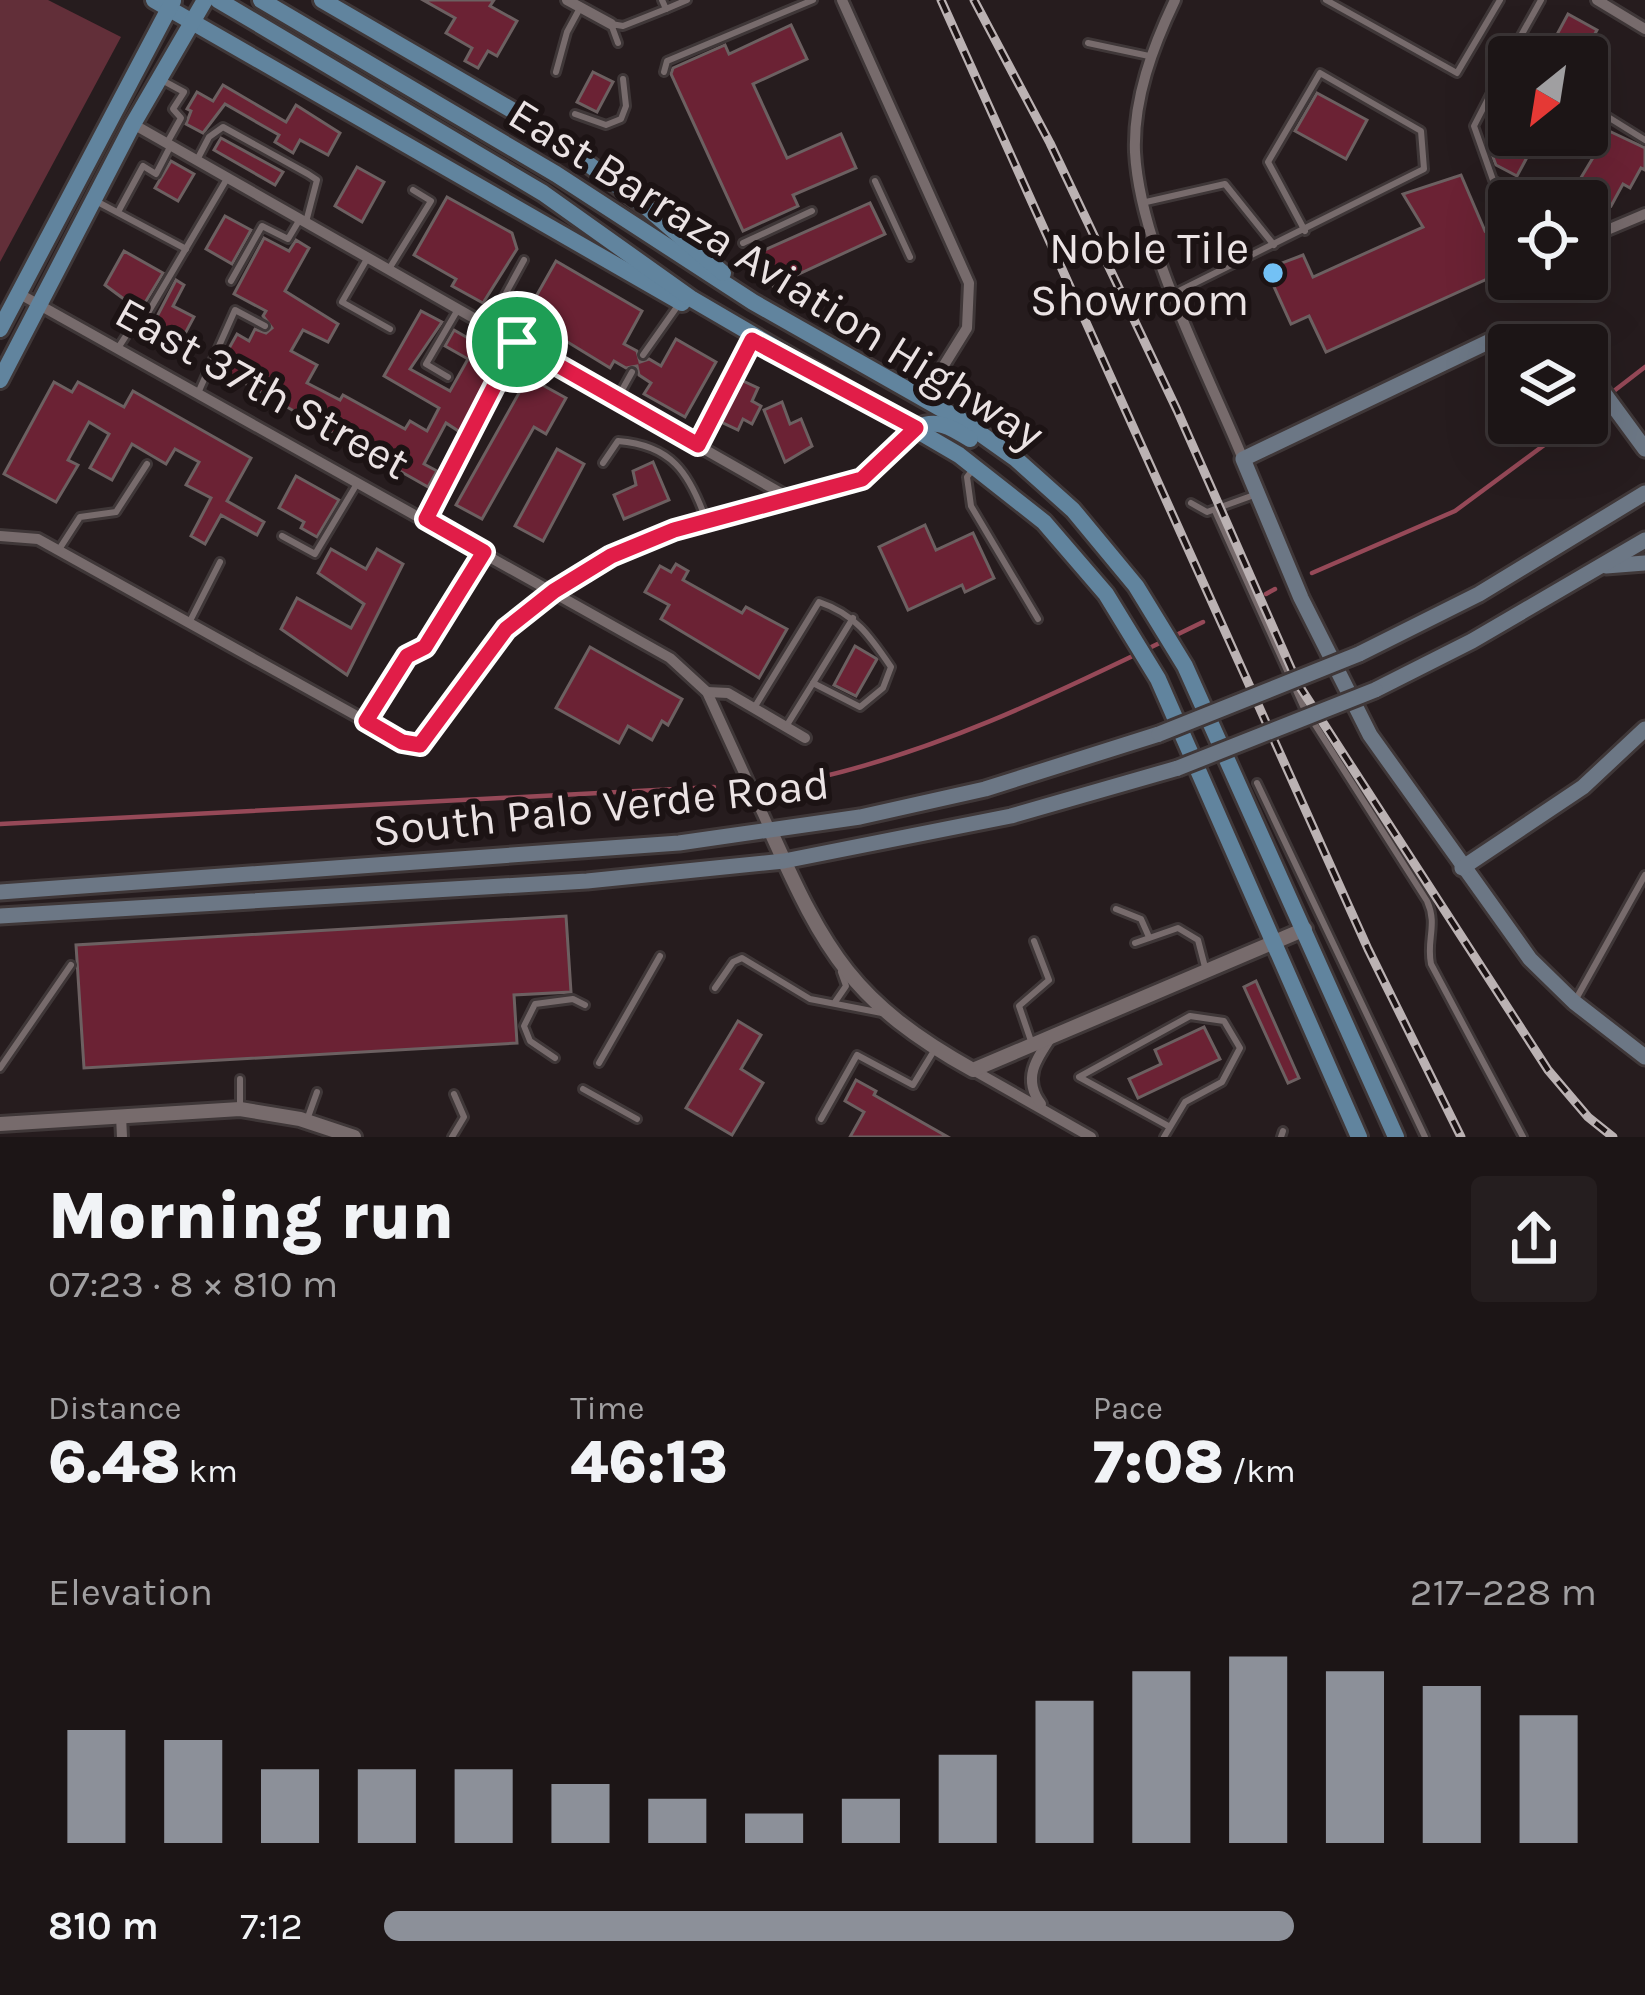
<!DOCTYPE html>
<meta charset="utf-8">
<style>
body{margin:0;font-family:Karla,sans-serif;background:#251e1f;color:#f1f3f6;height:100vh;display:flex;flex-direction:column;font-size:45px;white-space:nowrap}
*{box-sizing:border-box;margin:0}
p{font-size:39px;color:#a09fa1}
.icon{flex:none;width:66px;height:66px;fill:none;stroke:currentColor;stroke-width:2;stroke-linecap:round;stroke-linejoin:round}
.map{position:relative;height:1137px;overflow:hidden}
.side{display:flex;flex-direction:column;background:#1c1516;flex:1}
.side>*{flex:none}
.needle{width:78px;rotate:210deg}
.tools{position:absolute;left:1488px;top:36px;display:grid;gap:24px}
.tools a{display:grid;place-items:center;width:120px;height:120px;border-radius:12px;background:#1c1516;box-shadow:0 12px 48px #0002,0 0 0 3px #3a3435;font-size:60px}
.pin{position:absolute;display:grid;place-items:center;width:102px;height:102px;color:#fff;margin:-51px;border:6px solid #fff;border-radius:50%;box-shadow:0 3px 12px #0007}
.round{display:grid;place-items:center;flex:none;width:126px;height:126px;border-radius:12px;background:#251e1f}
.headline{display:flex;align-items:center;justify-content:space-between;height:204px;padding:0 48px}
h1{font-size:66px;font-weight:800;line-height:90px}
.metrics{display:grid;grid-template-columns:repeat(3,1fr);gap:18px;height:204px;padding:12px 48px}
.metrics div{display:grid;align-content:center}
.metrics b{font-size:60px;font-weight:800}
.metrics small{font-size:33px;font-weight:400}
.metrics p{font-size:33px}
.chart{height:336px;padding:24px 48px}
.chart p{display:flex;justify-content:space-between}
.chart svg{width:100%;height:216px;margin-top:12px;stroke:#8c9099;stroke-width:6}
ul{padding:0 48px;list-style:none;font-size:39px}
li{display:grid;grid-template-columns:192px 144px 1fr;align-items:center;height:90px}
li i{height:30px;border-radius:15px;background:#8c9099}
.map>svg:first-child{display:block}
.green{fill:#622f39}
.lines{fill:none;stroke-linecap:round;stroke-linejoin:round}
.stream{stroke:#964958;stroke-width:4.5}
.building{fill:#6b2234;stroke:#6c6061;stroke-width:3}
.service-casing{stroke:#3f3738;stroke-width:12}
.minor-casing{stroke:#3f3738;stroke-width:16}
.tertiary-casing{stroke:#3f3738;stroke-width:20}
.secondary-casing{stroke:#3f3738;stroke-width:21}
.primary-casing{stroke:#3f3738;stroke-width:22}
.service{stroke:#776b6c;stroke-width:6}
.minor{stroke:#776b6c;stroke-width:10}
.tertiary{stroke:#776b6c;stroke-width:14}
.secondary{stroke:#6c7785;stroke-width:15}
.primary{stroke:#61849e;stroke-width:16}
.rail-casing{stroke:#bbb2b3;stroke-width:9}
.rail{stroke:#1c1314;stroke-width:4.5;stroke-dasharray:14;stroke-linecap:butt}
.secondary-bridge-casing{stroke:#3f3738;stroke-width:21;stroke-linecap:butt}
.secondary-bridge{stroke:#6c7785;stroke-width:15}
.route-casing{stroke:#fff;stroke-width:24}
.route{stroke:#e11d48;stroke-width:15}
.poi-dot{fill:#73c1f5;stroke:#1c1314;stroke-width:4.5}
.labels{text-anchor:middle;stroke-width:12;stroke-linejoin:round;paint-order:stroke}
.poi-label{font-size:45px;fill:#ebe3e4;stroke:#1c1314;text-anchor:end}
.street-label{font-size:45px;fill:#ebe3e4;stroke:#1c1314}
</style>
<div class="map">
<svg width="1645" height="1137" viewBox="0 0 1645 1137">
<rect width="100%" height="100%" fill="#261c1e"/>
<polygon class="green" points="0,0 48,0 121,37 0,262"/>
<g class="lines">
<g class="stream">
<polyline points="1610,394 1645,367"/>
<polyline points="1587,413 1601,401"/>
<polyline points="1312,573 1455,511 1574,423"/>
<polyline points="1266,594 1275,589"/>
<path d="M 803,781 C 945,751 1073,685 1203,622"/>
<polyline points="0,824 714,787"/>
</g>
</g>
<g class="building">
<polygon points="423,0 494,0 490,6 517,21 497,56 488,51 478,68 465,61 472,48 446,33 455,18"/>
<polygon points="1568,14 1597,30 1582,57 1538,57 1548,39 1553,42"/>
<polygon points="791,25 807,59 753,84 787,158 841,134 856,168 793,195 798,206 743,231 671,74 673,68 725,45 729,54"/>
<polygon points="593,72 613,82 597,112 577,102"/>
<polygon points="223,85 286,122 296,105 340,133 328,155 300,140 293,153 275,142 279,135 225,104 203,133 186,124 191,111 187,109 197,92 213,101"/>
<polygon points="1317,93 1367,120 1346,159 1295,131"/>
<polygon points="1509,106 1509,135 1539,135 1517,176 1496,165 1491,152 1501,134 1495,131"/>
<polygon points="1609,131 1645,148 1645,170 1641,168 1630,188 1623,184 1611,206 1604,203 1587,229 1587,201 1567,201"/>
<polygon points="221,138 283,172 275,185 214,150"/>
<polygon points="171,161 194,174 178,201 155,188"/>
<polygon points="357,167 384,182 362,222 335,206"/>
<polygon points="1461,175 1485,231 1509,220 1509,269 1326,352 1309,316 1291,324 1266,269 1303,255 1313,277 1423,227 1403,194"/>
<polygon points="447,197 512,233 517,249 483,303 452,286 456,279 414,255"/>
<polygon points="870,203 885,234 773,286 758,253"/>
<polygon points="225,216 251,230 232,264 206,249"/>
<polygon points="264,238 289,251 296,240 309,248 285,291 338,324 328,342 303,330 291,351 317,365 307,383 340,400 343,395 405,429 410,421 427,431 439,408 384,376 421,311 442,322 410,369 450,391 468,359 445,346 454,330 501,357 460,432 446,423 424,464 437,471 428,487 218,368 237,334 249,341 255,329 266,333 272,328 263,316 266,311 234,294"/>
<polygon points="124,251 163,273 140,311 105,285"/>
<polygon points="556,261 642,311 624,344 637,351 640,362 649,359 661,366 676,339 716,362 685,417 644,394 651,383 639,375 637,366 626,368 614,361 610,368 525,316"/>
<polygon points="176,280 184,285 173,306 194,317 179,345 151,328"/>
<polygon points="528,377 566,398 546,434 534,427 482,519 456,505"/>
<polygon points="741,380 758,388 752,401 761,406 752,424 743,419 738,430 719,421"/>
<polygon points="54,382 72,392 78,382 124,407 133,391 251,458 227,501 264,522 257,535 221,515 205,544 191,536 211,498 186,485 199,462 175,449 166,464 132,444 112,480 90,468 109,434 89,422 68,460 78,465 56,502 4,474"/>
<polygon points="782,402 790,424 801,419 812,446 785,462 764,410"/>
<polygon points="557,449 584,464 543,541 515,526"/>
<polygon points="653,462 669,500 624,519 614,495 636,485 633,471"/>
<polygon points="296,476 339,500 317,537 301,528 304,522 279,508"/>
<polygon points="925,525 936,550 973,533 994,578 965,592 962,585 908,610 879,547"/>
<polygon points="331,549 366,569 377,549 403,564 347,675 281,629 297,598 351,628 364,604 318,573"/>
<polygon points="676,564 688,571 683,580 742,613 746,607 787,629 759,678 661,619 669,605 645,592 660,566 671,572"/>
<polygon points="855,646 877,659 856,696 834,685"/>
<polygon points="590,647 682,699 668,725 662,721 652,740 628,726 619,743 556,708"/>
<polygon points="566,916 571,992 514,995 517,1043 84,1068 76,945"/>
<polygon points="1256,981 1299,1078 1288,1083 1244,987"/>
<polygon points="738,1021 761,1035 741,1069 763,1083 732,1135 686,1108"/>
<polygon points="1204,1027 1220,1059 1138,1098 1129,1079 1161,1064 1155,1050"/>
<polygon points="856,1080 876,1091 874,1095 948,1137 850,1137 864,1112 845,1101"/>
</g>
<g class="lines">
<g class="service-casing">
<g id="service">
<polyline points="662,0 666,9 687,0"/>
<polyline points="1326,0 1457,73 1500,0"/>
<polyline points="618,43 611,24 623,26 666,9"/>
<polyline points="1088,43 1149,56"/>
<polyline points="1509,57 1541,0"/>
<polyline points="1509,58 1474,126 1493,180 1530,201"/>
<polyline points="556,72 567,32 580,8"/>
<polyline points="664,72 667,61 813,0"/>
<polyline points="160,79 184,92 173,109 181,118 167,143"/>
<polyline points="1592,107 1645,140"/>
<polyline points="575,114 606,125 621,119 626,106 623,79"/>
<polyline points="197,160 209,137 223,127 308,174 317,180 306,222"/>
<polyline points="875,181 910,257"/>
<polyline points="94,200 186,249"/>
<polyline points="1146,202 1225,184 1274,245"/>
<polyline points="118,212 143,166 156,174 170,147"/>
<polyline points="743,243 812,211"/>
<polyline points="367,259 342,302 390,329"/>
<polyline points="389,269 431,201 413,190"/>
<polyline points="231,281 262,226 288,239 300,219"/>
<polyline points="1175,293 1424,169 1421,131 1320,73 1268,162 1305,231"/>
<polyline points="488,326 524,260"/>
<polyline points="118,348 135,322 142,323 228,177"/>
<polyline points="643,355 679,304"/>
<polyline points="448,377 426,364 457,311"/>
<polyline points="198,393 235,310 265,326"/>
<polyline points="617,399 632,372"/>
<polyline points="698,445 753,340"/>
<path d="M 603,463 L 618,441 C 671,445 689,472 706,520"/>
<polyline points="973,469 967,477 971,506 1038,619"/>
<polyline points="1191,503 1207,512 1254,495"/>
<path d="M 1215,511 L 1303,706 L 1427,901 C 1438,925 1426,940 1431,964 L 1523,1137"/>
<polyline points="426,519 517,342"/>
<polyline points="282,536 315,554 358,482"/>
<polyline points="58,551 80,517 116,512 147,464"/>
<polyline points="189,623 220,562"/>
<polyline points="813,683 853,618"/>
<path d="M 754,708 L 819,602 C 855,614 870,636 891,667 L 883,688 L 860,707 L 813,683 L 787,725"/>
<polyline points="368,719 407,656 425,648 482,555"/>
<polyline points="1257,783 1425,1137"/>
<polyline points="1116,909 1141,919 1149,937"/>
<polyline points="1135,943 1178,928 1198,940 1205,967"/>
<polyline points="715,988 733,962 742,958 810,999 882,1013"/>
<polyline points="1576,999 1645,875"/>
<polyline points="835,1002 846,986 841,972"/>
<polyline points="1031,1041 1019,1006 1049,980 1034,941"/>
<polyline points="555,1058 530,1041 524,1026 535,1004 573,999 585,1005"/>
<polyline points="599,1063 660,956"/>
<polyline points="0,1068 71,965"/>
<polyline points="240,1079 240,1105"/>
<polyline points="583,1089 637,1119"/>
<polyline points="308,1117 317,1092"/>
<polyline points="821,1119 857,1055 913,1085 935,1049"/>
<polyline points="452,1137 464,1117 454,1094"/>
<polyline points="1164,1137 1185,1102 1222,1082 1240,1048 1224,1021 1190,1016 1079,1077 1170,1127"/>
<polyline points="1281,1137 1283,1131"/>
</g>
</g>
<g class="minor-casing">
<g id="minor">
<polyline points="567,0 611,24"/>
<polyline points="842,0 969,283 967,328 923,399"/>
<path d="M 1175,0 C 1153,46 1133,99 1135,152 C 1140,246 1207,371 1243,459"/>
<polyline points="1597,0 1645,29"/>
<polyline points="133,124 788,497"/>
<polyline points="1593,236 1645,214"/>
<polyline points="18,293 670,658 707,692 771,832"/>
<polyline points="0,536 38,539 411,746 426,741 468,675 506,629 554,591 611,557 674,529 862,479 916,428"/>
<polyline points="707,692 728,693 805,738"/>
<polyline points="973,1070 1091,1137"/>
<path d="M 1041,1104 C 1022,1079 1036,1059 1052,1036"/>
<polyline points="121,1116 122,1137"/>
</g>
</g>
<g class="tertiary-casing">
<g id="tertiary">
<path d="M 771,832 C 825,952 853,1003 973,1070 L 1305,929"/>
<polyline points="0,1124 240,1109 300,1119 354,1137"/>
</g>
</g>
<g class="secondary-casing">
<g id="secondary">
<polyline points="1557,345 1539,337 1488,342 1243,459 1301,598 1370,735 1530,959 1574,1002 1645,1057"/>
<polyline points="1587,370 1645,449"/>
<polyline points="1606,566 1645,563"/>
<polyline points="1359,654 1479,594 1645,493"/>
<polyline points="1375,690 1472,641 1645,540"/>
<polyline points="1462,868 1583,787 1645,729"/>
<polyline points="0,892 679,843 860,817 985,789 1159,734"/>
<polyline points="0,916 587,881 784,861 1011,816 1178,768"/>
</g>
</g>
<g class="primary-casing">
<g id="primary">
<polyline points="154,0 682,303"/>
<polyline points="218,0 543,193 692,299 959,455 1044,522 1106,594 1158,679 1359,1137"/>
<polyline points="261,0 556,174 753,302 961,420 1016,459 1073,510 1136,586 1185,666 1396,1137"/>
<polyline points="322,0 529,120 646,207 723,273"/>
<polyline points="0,329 173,1"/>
<polyline points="0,380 133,124 205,0"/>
<path d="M 916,428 C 937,418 951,427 970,439"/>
</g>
</g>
<use href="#service" class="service"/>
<use href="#minor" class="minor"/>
<use href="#tertiary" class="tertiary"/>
<use href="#secondary" class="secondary"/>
<use href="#primary" class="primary"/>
<g class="rail-casing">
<g id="rail">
<polyline points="941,0 1368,949 1461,1137"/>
<polyline points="974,0 1050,143 1177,410 1298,684 1548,1070 1588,1117 1613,1137"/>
</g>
</g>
<use href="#rail" class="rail"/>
<g class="secondary-bridge-casing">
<g id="secondary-bridge">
<polyline points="1159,734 1359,654"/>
<polyline points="1178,768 1375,690"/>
</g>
</g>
<use href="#secondary-bridge" class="secondary-bridge"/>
</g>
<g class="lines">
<g class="route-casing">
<polygon id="route" points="752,340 916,428 862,479 674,530 611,556 554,591 506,629 420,745 402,742 366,721 407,656 425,647 484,552 426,519 517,342 698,445"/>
</g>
<use href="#route" class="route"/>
</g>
<circle class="poi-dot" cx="1273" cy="273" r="12"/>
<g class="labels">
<g class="poi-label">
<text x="1249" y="263">Noble Tile<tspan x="1249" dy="52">Showroom</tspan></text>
</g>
<g class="street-label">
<text transform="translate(777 273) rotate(32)" y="16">East Barraza Aviation Highway</text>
<text transform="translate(263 387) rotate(29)" y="16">East 37th Street</text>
<text transform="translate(601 806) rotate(-6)" y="16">South Palo Verde Road</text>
</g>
</g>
</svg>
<div class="tools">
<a><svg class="needle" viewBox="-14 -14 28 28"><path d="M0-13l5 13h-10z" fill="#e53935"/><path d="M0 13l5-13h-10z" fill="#a09fa1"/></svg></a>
<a><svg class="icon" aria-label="locate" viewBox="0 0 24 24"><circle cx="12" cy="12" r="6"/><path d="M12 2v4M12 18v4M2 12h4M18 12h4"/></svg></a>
<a><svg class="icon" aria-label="layers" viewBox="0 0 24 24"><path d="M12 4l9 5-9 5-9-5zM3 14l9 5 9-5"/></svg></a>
</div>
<div class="pin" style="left:517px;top:342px;background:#1e9e55"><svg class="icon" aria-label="arrive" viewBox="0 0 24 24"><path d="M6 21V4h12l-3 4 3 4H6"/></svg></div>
</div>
<section class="side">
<div class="headline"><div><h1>Morning run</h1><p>07:23 · 8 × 810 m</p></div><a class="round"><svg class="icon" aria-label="share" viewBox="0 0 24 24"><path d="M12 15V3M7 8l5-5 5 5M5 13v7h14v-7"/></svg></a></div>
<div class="metrics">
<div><p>Distance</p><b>6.48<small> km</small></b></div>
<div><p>Time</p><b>46:13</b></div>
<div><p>Pace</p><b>7:08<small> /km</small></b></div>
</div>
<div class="chart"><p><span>Elevation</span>217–228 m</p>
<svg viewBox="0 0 160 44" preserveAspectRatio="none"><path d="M5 44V21M15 44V23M25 44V29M35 44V29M45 44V29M55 44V32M65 44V35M75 44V38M85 44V35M95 44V26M105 44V15M115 44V9M125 44V6M135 44V9M145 44V12M155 44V18"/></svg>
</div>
<ul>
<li><b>810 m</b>7:12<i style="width:75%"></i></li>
</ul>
</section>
